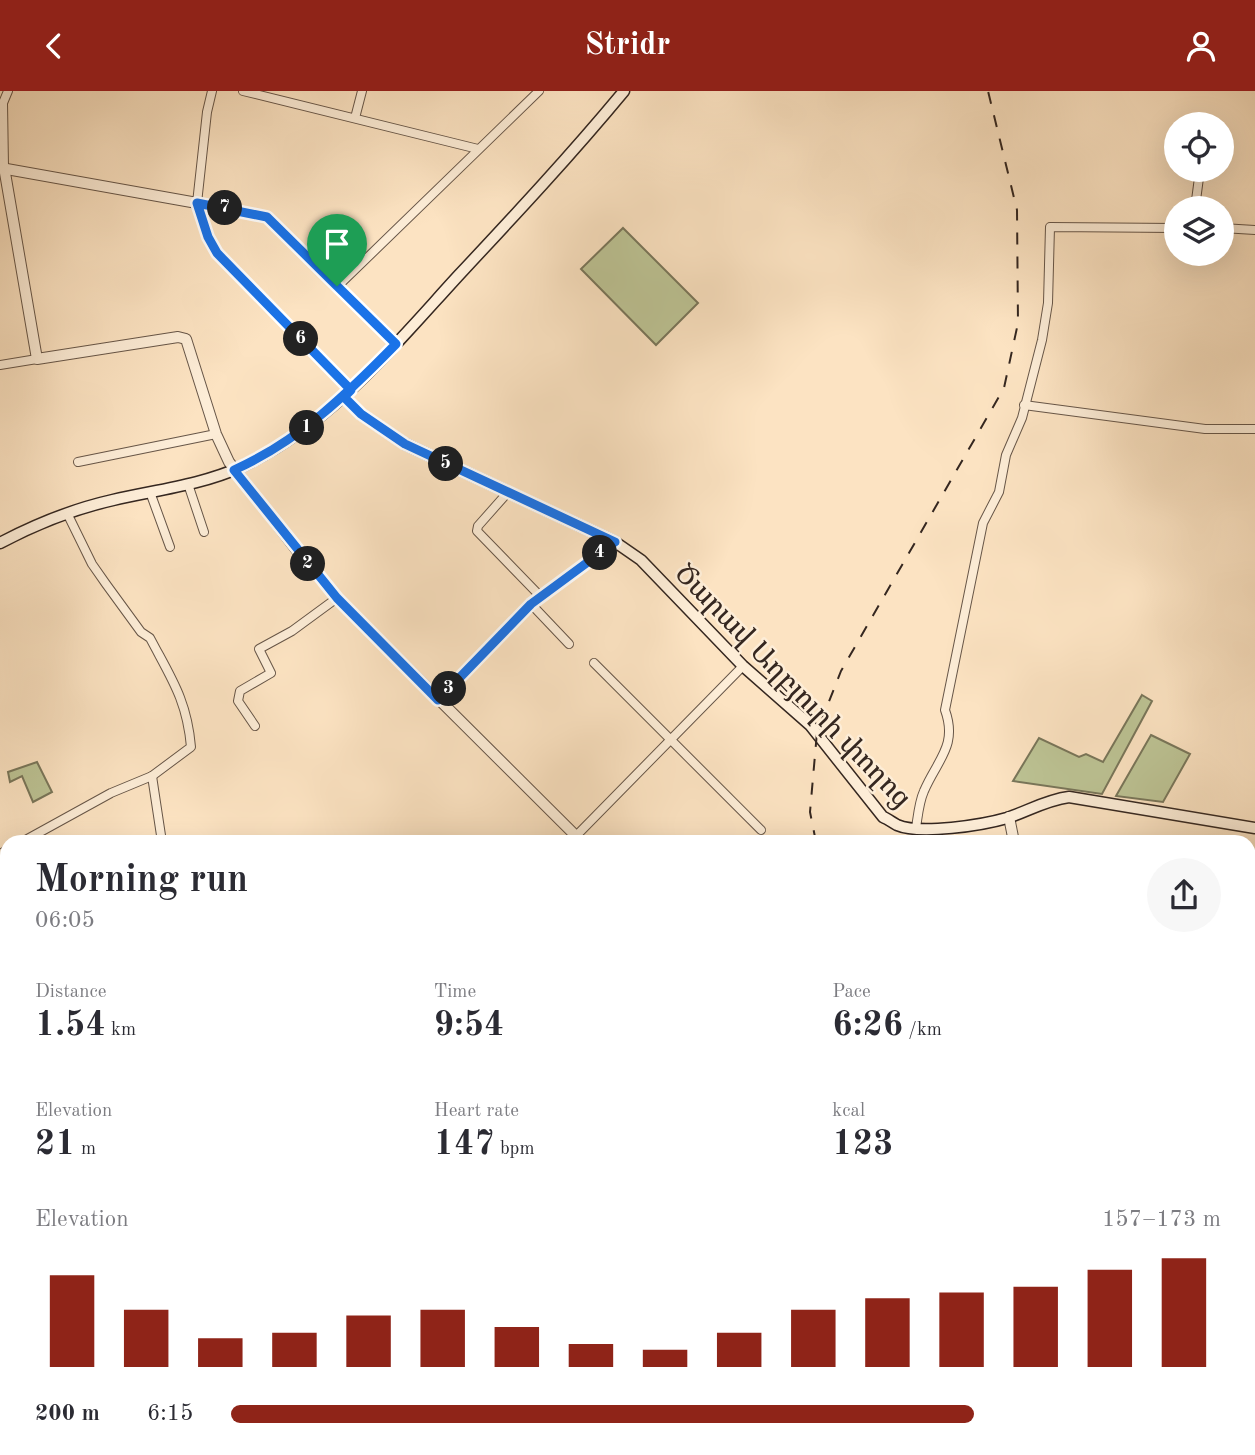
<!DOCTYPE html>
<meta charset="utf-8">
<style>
body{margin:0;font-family:"Old Standard TT","Noto Serif Armenian",serif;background:#f7f7f7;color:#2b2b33;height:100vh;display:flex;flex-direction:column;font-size:26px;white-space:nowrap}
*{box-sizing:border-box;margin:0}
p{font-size:23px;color:#7c7c81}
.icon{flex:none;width:38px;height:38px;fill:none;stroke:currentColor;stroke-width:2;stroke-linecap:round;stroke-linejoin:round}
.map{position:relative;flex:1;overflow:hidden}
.details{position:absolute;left:0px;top:744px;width:1256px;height:621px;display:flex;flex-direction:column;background:#fff;border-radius:21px 21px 0 0;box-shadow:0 7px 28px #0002}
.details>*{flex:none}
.buttons{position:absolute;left:1164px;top:21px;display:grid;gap:14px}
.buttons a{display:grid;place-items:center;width:70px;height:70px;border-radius:50%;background:#fff;box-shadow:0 7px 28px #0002;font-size:35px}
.pin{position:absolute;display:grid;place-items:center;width:60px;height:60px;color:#fff;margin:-72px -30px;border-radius:50% 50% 50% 0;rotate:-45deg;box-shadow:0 0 7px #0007}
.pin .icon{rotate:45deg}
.km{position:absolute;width:35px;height:35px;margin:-18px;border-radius:50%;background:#222;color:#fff;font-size:19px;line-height:35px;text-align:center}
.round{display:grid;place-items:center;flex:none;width:74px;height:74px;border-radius:37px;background:#f7f7f7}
.overview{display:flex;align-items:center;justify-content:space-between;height:119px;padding:0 35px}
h1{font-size:38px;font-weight:800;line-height:52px}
.stats{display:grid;grid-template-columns:repeat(3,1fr);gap:10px;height:119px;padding:7px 35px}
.stats div{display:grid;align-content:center}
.stats b{font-size:35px;font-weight:800}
.stats small{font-size:19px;font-weight:400}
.stats p{font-size:19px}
.chart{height:196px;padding:14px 35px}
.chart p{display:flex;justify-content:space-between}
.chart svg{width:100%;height:126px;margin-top:7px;stroke:#8f2418;stroke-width:6}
ul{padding:0 35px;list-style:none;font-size:23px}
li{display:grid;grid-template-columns:112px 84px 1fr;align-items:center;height:52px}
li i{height:18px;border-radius:9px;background:#8f2418}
header{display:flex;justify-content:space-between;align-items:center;height:91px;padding:0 35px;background:#8f2418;color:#fff;font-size:32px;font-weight:800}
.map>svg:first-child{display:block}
.green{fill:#bdc495;stroke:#79765a;stroke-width:2}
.cemetery{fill:url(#cemetery-stones);stroke:#79765a;stroke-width:2}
.garden{fill:url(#garden-dots);stroke:#79765a;stroke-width:2}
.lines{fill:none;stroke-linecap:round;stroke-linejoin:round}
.minor-casing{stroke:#675648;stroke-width:10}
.tertiary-casing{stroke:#675648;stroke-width:12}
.secondary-casing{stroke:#352720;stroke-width:13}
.minor{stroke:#fdedd7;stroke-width:8}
.tertiary{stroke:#fdedd7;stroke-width:10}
.secondary{stroke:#fdedd7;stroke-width:10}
.rail{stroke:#352720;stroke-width:2;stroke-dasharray:12 12;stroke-linecap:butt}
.route-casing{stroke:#fff;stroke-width:14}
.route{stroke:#1a73e8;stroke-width:9}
.labels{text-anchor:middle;stroke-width:5;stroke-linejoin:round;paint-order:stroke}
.street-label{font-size:28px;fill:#352720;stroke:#fdedd7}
</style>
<header><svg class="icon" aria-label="back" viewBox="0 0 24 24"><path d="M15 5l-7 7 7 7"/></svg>Stridr<svg class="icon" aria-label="person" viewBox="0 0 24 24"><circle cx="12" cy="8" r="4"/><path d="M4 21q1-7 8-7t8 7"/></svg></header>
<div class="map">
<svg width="1255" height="1364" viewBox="0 0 1255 1364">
<defs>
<pattern id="cemetery-stones" width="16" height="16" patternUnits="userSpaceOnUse" patternTransform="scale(1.75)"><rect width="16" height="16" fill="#bdc495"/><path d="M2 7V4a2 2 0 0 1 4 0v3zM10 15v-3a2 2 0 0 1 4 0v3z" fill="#a3a880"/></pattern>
<pattern id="garden-dots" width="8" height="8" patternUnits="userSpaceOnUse" patternTransform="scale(1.75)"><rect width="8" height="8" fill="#bdc495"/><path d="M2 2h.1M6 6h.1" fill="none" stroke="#a3a880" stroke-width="1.8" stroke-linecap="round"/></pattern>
</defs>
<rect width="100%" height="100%" fill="#fce3c2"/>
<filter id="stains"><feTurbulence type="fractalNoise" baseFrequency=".00286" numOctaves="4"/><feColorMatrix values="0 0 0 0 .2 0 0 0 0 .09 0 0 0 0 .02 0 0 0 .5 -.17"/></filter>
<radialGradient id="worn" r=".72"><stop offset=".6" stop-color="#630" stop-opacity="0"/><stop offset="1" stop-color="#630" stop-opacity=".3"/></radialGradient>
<g class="green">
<polygon points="623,137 698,212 656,254 581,178"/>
<polygon points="1142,604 1152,610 1102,703 1013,690 1039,647 1079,666 1086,663 1103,671"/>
<polygon points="1151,644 1190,663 1163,711 1116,705"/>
<polygon points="37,671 52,701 33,711 22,685 10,691 8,681"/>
</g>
<g class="cemetery">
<polygon points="0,978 7,979 7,1168 0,1154"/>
<polygon points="548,1358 899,1358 893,1364 554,1364"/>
</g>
<path class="garden" d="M 1250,758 L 1255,759 L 1255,909 C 1243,882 1249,792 1250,758 Z"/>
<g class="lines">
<g class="minor-casing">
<g id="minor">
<polyline points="212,0 207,21 197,112 267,126 395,252"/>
<polyline points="243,0 478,58"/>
<polyline points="355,27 362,0"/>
<polyline points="1206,33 1206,30"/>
<polyline points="4,76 3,12 8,0"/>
<polyline points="1195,117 1200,79"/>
<polyline points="1222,137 1255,139"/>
<polyline points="337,196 539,0"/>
<polyline points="0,274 37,268"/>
<polyline points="1024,314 1205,338 1255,338"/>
<polyline points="78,371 216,343"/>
<polyline points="188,393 204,441"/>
<polyline points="509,400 478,435 477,440 541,506"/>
<polyline points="150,401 170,456"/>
<polyline points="531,513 569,553"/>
<polyline points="594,572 761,739"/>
<polyline points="438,609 531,513 615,451"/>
<polyline points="255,635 238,610 240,600 271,582 259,558 292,540 337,507"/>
<polyline points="152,685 162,751"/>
<path d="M 916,737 C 918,724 919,711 924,700 C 937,669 958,655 945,619 L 983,432 L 999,401 L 1006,364 L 1022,327 L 1042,249 L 1048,212 L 1050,136 L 1176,137"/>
<polyline points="576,745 743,575"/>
<path d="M 22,751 L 111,702 L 152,685 L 191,656 C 187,609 171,587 150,547 L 141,541 L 106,493 L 92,473 L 67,422"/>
<polyline points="0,763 7,759"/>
<polyline points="0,889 7,888"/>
<polyline points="222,1358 245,1364"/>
<polyline points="525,1358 532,1364"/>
</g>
</g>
<g class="tertiary-casing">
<g id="tertiary">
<polyline points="4,76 37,268 178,246 186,248 216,343 229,371 299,462 337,507 582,751"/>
<polyline points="1,77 197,112 208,147 217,162 351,299"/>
<polyline points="1009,726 1014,751"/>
<polyline points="0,1185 7,1198"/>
<polyline points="144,1358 150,1364"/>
<polyline points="1212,1358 1214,1364"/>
<polyline points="440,1364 446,1358"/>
</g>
</g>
<g class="secondary-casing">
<g id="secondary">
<path d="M 344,306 L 361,323 L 405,353 L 615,451 L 641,469 L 743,575 L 810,634 L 883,726 C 888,728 893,732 897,734 C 920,744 983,734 1007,727 C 1028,720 1046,709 1069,706 L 1255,737"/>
<path d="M 0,452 C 36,433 73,418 113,409 C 156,399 201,394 241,376 C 330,334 393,256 458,185 C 515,124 571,64 624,0"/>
</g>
</g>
<use href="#minor" class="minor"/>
<use href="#tertiary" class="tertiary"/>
<use href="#secondary" class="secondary"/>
<g class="rail">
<polyline points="816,751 810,721 817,641 841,580 1004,297 1018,232 1017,119 988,0"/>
<polyline points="1085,1358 1085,1364"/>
</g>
</g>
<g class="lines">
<g class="route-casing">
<path id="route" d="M 337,195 L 396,253 C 347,303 299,350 234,379 L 337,507 L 438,609 L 531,513 L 615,451 L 405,353 L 361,323 L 344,306 L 351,299 L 217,162 L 208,146 L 197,112 L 267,126 L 337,195"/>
</g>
<use href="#route" class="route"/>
</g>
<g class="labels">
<g class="street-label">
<text transform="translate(794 594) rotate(46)" y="10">Ծարավ Աղբյուրի փողոց</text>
</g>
</g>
<rect width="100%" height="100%" filter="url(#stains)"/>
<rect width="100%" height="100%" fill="url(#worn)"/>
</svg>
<div class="buttons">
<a><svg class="icon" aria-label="locate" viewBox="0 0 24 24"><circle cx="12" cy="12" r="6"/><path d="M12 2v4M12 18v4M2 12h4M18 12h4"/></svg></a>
<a><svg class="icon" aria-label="layers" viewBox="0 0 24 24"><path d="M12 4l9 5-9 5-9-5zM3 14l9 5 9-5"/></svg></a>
</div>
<div class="pin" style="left:337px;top:195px;background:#1e9e55"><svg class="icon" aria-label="arrive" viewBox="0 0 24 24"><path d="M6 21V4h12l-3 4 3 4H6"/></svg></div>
<b class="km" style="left:307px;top:337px">1</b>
<b class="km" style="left:308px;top:473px">2</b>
<b class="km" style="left:449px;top:598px">3</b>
<b class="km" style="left:600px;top:462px">4</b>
<b class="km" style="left:446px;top:373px">5</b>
<b class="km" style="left:301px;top:248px">6</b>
<b class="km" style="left:225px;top:117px">7</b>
<section class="details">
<div class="overview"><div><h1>Morning run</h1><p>06:05</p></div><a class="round"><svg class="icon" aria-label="share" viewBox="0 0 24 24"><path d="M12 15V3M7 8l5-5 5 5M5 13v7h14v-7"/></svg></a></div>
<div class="stats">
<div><p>Distance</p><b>1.54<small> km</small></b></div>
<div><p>Time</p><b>9:54</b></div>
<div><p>Pace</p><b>6:26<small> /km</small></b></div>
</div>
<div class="stats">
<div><p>Elevation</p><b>21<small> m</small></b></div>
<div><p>Heart rate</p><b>147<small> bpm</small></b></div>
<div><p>kcal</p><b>123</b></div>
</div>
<div class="chart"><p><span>Elevation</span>157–173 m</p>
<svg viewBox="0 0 160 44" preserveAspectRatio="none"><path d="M5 44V12M15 44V24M25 44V34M35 44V32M45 44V26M55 44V24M65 44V30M75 44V36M85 44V38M95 44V32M105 44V24M115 44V20M125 44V18M135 44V16M145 44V10M155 44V6"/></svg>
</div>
<ul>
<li><b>200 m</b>6:15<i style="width:75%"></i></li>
</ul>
</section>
</div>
